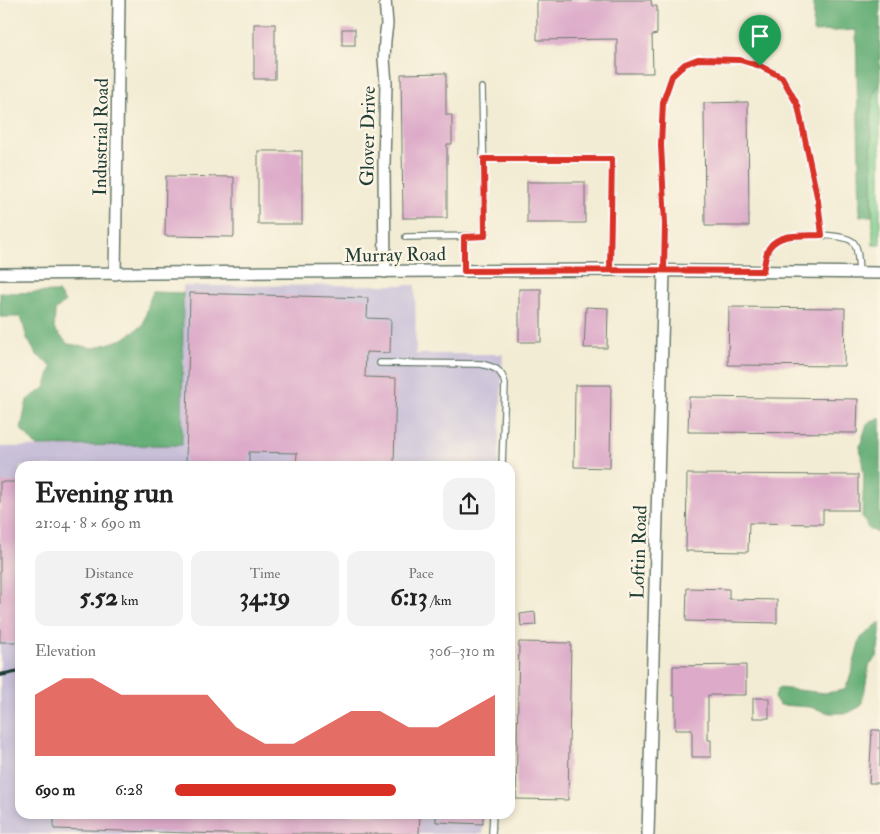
<!DOCTYPE html>
<meta charset="utf-8">
<style>
body{margin:0;font-family:"IM FELL Double Pica",serif;background:#f2f2f2;color:#222;height:100vh;display:flex;flex-direction:column;font-size:19px;white-space:nowrap}
*{box-sizing:border-box;margin:0}
p{font-size:16px;color:#767676}
.icon{flex:none;width:28px;height:28px;fill:none;stroke:currentColor;stroke-width:2;stroke-linecap:round;stroke-linejoin:round}
.map{position:relative;flex:1;overflow:hidden}
.drawer{position:absolute;left:15px;top:461px;width:500px;height:358px;display:flex;flex-direction:column;background:#fff;border-radius:15px;box-shadow:0 2px 8px #0003}
.drawer>*{flex:none}
.pin{position:absolute;display:grid;place-items:center;width:42px;height:42px;color:#fff;margin:-51px -21px;border-radius:50% 50% 50% 0;rotate:-45deg;box-shadow:0 0 5px #0007}
.pin .icon{rotate:45deg}
.round{display:grid;place-items:center;flex:none;width:52px;height:52px;border-radius:15px;background:#f2f2f2}
.head{display:flex;align-items:center;justify-content:space-between;height:85px;padding:0 20px}
h1{font-size:28px;font-weight:700;line-height:38px}
.figures{display:grid;grid-template-columns:repeat(3,1fr);gap:8px;height:85px;padding:5px 20px}
.figures div{display:grid;align-content:center;border-radius:12px;background:#f2f2f2;text-align:center}
.figures b{font-size:25px;font-weight:700}
.figures small{font-size:14px;font-weight:400}
.figures p{font-size:14px}
.chart{height:140px;padding:10px 20px}
.chart p{display:flex;justify-content:space-between}
.chart svg{width:100%;height:90px;margin-top:5px;fill:#d93025;opacity:.7}
ul{padding:0 20px;list-style:none;font-size:16px}
li{display:grid;grid-template-columns:80px 60px 1fr;align-items:center;height:38px}
li i{height:12px;border-radius:6px;background:#d93025}
.map>svg:first-child{display:block}
.industrial{fill:#c8bfd8}
.green{fill:#7dcb8b;stroke:#4e8460}
.forest{fill:#66af77;stroke:#427656}
.building{fill:#ddabc9}
.lines{fill:none;stroke-linecap:round;stroke-linejoin:round}
.lane-casing{stroke:#697a6c;stroke-width:8}
.street-casing{stroke:#697a6c;stroke-width:14}
.lane{stroke:#fff;stroke-width:5.5}
.street{stroke:#fff;stroke-width:11}
.rail{stroke:#1f3d34;stroke-width:4}
.route-casing{stroke:#fff;stroke-width:10}
.route{stroke:#d93025;stroke-width:6}
.labels{text-anchor:middle;stroke-width:5;stroke-linejoin:round;paint-order:stroke}
.street-label{font-size:19px;fill:#1f3d34;stroke:#fcf5e5}
</style>
<div class="map">
<svg width="880" height="834" viewBox="0 0 880 834">
<rect width="100%" height="100%" fill="#fcf5e5"/>
<filter id="ink" filterUnits="userSpaceOnUse"><feTurbulence type="fractalNoise" baseFrequency=".02" numOctaves="2"/><feDisplacementMap in="SourceGraphic" scale="10" xChannelSelector="R" yChannelSelector="G"/><feConvolveMatrix kernelMatrix="1 2 1 2 8 2 1 2 1" color-interpolation-filters="sRGB"/></filter>
<filter id="wash" filterUnits="userSpaceOnUse"><feTurbulence type="fractalNoise" baseFrequency=".0096" numOctaves="4" result="noise"/><feDisplacementMap in="SourceGraphic" scale="20" xChannelSelector="R" yChannelSelector="G"/><feGaussianBlur stdDeviation="1.12" result="paint"/><feColorMatrix in="noise" values="0 0 0 0 0 0 0 0 0 0 0 0 0 0 0 0 0 1.4 0 .05"/><feComposite in="paint" operator="in"/></filter>
<g filter="url(#wash)">
<rect width="100%" height="100%" fill="#f3ecd4"/>
<polygon class="industrial" points="415,285 416,354 503,354 498,466 20,466 20,814 484,814 483,834 0,834 0,447 182,445 183,286"/>
<polygon class="green" points="880,84 880,245 873,245 871,108 876,89"/>
<g class="forest">
<polygon points="814,0 880,0 880,84 876,89 871,108 872,216 860,216 856,30 813,32"/>
<polygon points="58,292 65,302 55,311 54,329 68,344 94,348 123,339 143,325 152,292 183,293 182,445 36,446 21,429 27,400 45,388 52,367 36,354 27,338 21,317 0,317 0,293"/>
<polygon points="880,418 880,534 868,528 862,516 864,477 860,446 867,424"/>
<polygon points="880,622 880,633 877,657 869,666 865,689 861,706 848,713 830,713 810,707 780,705 774,699 778,688 826,693 844,690 849,681 860,639"/>
</g>
<g id="blocks">
<g class="building">
<polygon points="537,0 651,0 652,6 657,6 657,34 652,35 653,73 617,73 617,39 537,40"/>
<rect x="254" y="24" width="21" height="55"/>
<rect x="342" y="29" width="13" height="16"/>
<polygon points="446,73 446,115 452,115 452,144 447,144 447,218 403,218 401,74"/>
<polygon points="748,102 749,226 705,226 704,103"/>
<rect x="258" y="151" width="44" height="73"/>
<polygon points="166,176 234,177 234,237 165,236"/>
<rect x="527" y="182" width="58" height="41"/>
<rect x="519" y="289" width="22" height="53"/>
<polygon points="190,293 368,298 367,318 391,319 390,353 366,352 365,377 396,378 394,466 296,466 297,453 249,452 249,465 186,463"/>
<polygon points="586,307 608,308 607,348 584,348"/>
<polygon points="729,307 845,308 844,366 728,365"/>
<polygon points="575,385 611,385 610,468 574,467"/>
<polygon points="689,397 858,399 857,433 688,432"/>
<polygon points="687,474 858,475 858,510 823,510 823,524 749,523 748,552 686,551"/>
<rect x="0" y="482" width="20" height="160"/>
<polygon points="687,588 729,589 729,599 777,600 777,623 686,621"/>
<polygon points="535,612 536,625 521,626 520,614"/>
<polygon points="519,642 571,643 568,800 516,799"/>
<polygon points="746,665 746,695 708,695 708,740 711,740 711,757 692,757 692,730 675,730 675,696 673,696 673,666"/>
<rect x="753" y="698" width="16" height="20"/>
<polygon points="872,730 880,730 880,783 869,783"/>
<polygon points="54,814 420,814 419,834 224,834 54,829"/>
<polygon points="436,814 483,814 483,824 436,822"/>
</g>
</g>
</g>
<g filter="url(#ink)">
<use href="#blocks" fill-opacity="0" stroke="#697a6c" stroke-width="1"/>
<g class="lines">
<g class="lane-casing">
<g id="lane">
<polyline points="484,159 612,159 610,270"/>
<polyline points="406,237 485,236 482,88"/>
<polyline points="464,237 464,271"/>
<polyline points="664,271 665,225 661,145 663,102 672,76 685,64 698,59 740,60 760,65 782,77 798,106 818,201 822,235"/>
<path d="M 763,271 C 765,263 765,252 771,245 C 774,242 779,239 784,238 C 797,234 843,233 853,242 C 859,248 858,264 859,272"/>
<path d="M 380,363 L 481,364 C 494,367 502,369 505,384 L 502,466"/>
<polyline points="492,834 493,814"/>
</g>
</g>
<g class="street-casing">
<g id="street">
<polyline points="385,272 384,164 386,83 384,59 385,40 387,24 385,0"/>
<polyline points="0,274 610,270 880,273"/>
<polyline points="115,274 119,0"/>
<polyline points="648,834 664,271"/>
</g>
</g>
<use href="#lane" class="lane"/>
<use href="#street" class="street"/>
<polyline class="rail" points="0,675 20,671"/>
</g>
</g>
<g class="lines" filter="url(#ink)">
<g class="route-casing">
<path id="route" d="M 760,66 L 740,60 L 698,59 L 685,64 L 672,76 L 663,102 L 661,145 L 665,224 L 664,270 L 464,271 L 464,237 L 485,236 L 484,159 L 612,159 L 610,270 C 661,270 712,271 763,271 C 765,264 765,254 769,248 C 779,232 805,236 822,235 L 818,201 L 798,106 L 782,77 L 760,66"/>
</g>
<use href="#route" class="route"/>
</g>
<g class="labels">
<g class="street-label">
<text transform="translate(367 136) rotate(-89)" y="7">Glover Drive</text>
<text transform="translate(100 137) rotate(-89)" y="7">Industrial Road</text>
<text transform="translate(395 254) rotate(-1)" y="7">Murray Road</text>
<text transform="translate(638 552) rotate(-88)" y="7">Loftin Road</text>
</g>
</g>
</svg>
<div class="pin" style="left:760px;top:66px;background:#1e9e55"><svg class="icon" aria-label="arrive" viewBox="0 0 24 24"><path d="M6 21V4h12l-3 4 3 4H6"/></svg></div>
<section class="drawer">
<div class="head"><div><h1>Evening run</h1><p>21:04 · 8 × 690 m</p></div><a class="round"><svg class="icon" aria-label="share" viewBox="0 0 24 24"><path d="M12 15V3M7 8l5-5 5 5M5 13v7h14v-7"/></svg></a></div>
<div class="figures">
<div><p>Distance</p><b>5.52<small> km</small></b></div>
<div><p>Time</p><b>34:19</b></div>
<div><p>Pace</p><b>6:13<small> /km</small></b></div>
</div>
<div class="chart"><p><span>Elevation</span>306–310 m</p>
<svg viewBox="0 0 160 44" preserveAspectRatio="none"><path d="M0 44V14L10 6L20 6L30 14L40 14L50 14L60 14L70 30L80 38L90 38L100 30L110 22L120 22L130 30L140 30L150 22L160 14V44z"/></svg>
</div>
<ul>
<li><b>690 m</b>6:28<i style="width:69%"></i></li>
</ul>
</section>
</div>
